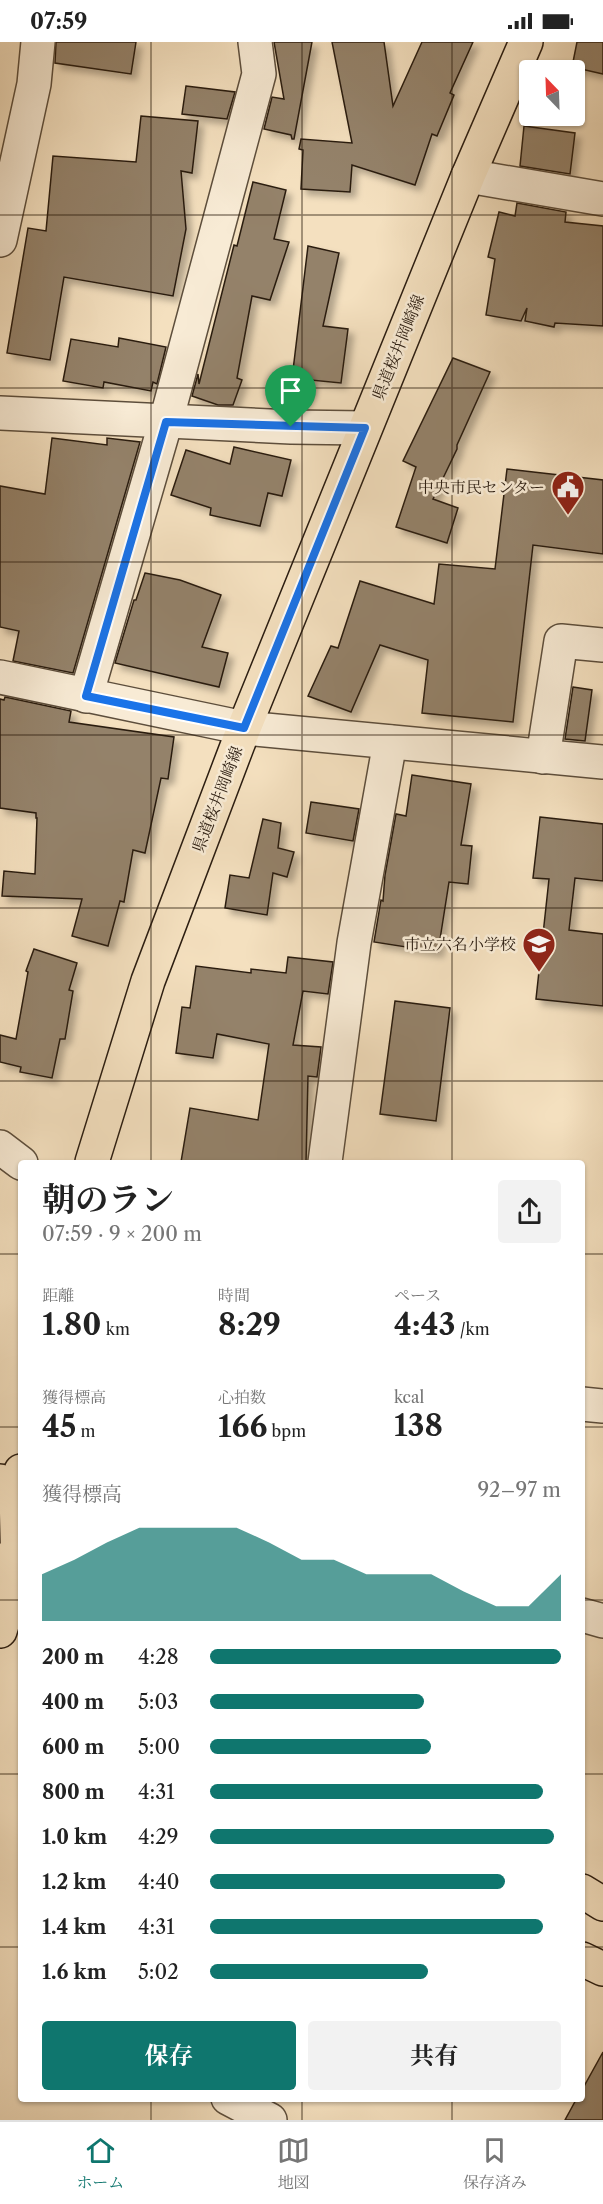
<!DOCTYPE html>
<html lang="ja">
<meta charset="utf-8">
<style>
body{margin:0;font-family:"Libre Caslon Text","Noto Serif JP",serif;background:#f2f2f2;color:#222;height:100vh;display:flex;flex-direction:column;font-size:22px;white-space:nowrap}
*{box-sizing:border-box;margin:0}
p{font-size:20px;color:#767676}
.icon{flex:none;width:33px;height:33px;fill:none;stroke:currentColor;stroke-width:2;stroke-linecap:round;stroke-linejoin:round}
.map{position:relative;flex:1;overflow:hidden}
.details{position:absolute;left:18px;top:1118px;width:567px;height:942px;display:flex;flex-direction:column;background:#fff;border-radius:6px;box-shadow:0 2px 4px #0004}
.details>*{flex:none}
.needle{width:39px;rotate:337deg}
.tools{position:absolute;left:519px;top:18px;display:grid;gap:12px}
.tools a{display:grid;place-items:center;width:66px;height:66px;border-radius:6px;background:#fff;box-shadow:0 2px 4px #0004;font-size:30px}
.pin{position:absolute;display:grid;place-items:center;width:51px;height:51px;color:#fff;margin:-62px -26px;border-radius:50% 50% 50% 0;rotate:-45deg;box-shadow:0 0 6px #0007}
.pin .icon{rotate:45deg}
.round{display:grid;place-items:center;flex:none;width:63px;height:63px;border-radius:6px;background:#f2f2f2}
.head{display:flex;align-items:center;justify-content:space-between;height:102px;padding:0 24px}
h1{font-size:33px;font-weight:700;line-height:45px}
.metrics{display:grid;grid-template-columns:repeat(3,1fr);gap:9px;height:102px;padding:6px 24px}
.metrics div{display:grid;align-content:center}
.metrics b{font-size:30px;font-weight:700}
.metrics small{font-size:16px;font-weight:400}
.metrics p{font-size:16px}
.chart{height:168px;padding:12px 24px}
.chart p{display:flex;justify-content:space-between}
.chart svg{width:100%;height:108px;margin-top:6px;fill:#0f766e;opacity:.7}
.button{display:flex;gap:12px;margin-top:auto;padding:12px 24px}
.button a{flex:1;height:69px;border-radius:6px;background:#0f766e;color:#fff;font-size:24px;font-weight:700;line-height:69px;text-align:center}
.button a+a{background:#f2f2f2;color:#222}
ul{padding:0 24px;list-style:none;font-size:20px}
li{display:grid;grid-template-columns:96px 72px 1fr;align-items:center;height:45px}
li i{height:15px;border-radius:8px;background:#0f766e}
.status{display:flex;justify-content:space-between;align-items:center;height:42px;padding:0 30px;background:#fff;direction:ltr}
.status svg{height:16px;fill:currentColor}
.dock{display:flex;justify-content:space-around;align-items:center;height:84px;border-top:2px solid #e0e0e0;background:#fff;font-size:16px;color:#767676}
.dock a{display:grid;justify-items:center;gap:3px}
.dock .current{color:#0f766e}
.map>svg:first-child{display:block}
.building{fill:#94826b;stroke:#2b1d11;stroke-width:1.5;filter:url(#shadow)}
.lines{fill:none;stroke-linecap:round;stroke-linejoin:round}
.minor-casing{stroke:#5d4e3c;stroke-width:36}
.major-casing{stroke:#2b1d11;stroke-width:36}
.highway-casing{stroke:#2b1d11;stroke-width:36}
.minor{stroke:#f8ebd5;stroke-width:33}
.major{stroke:#f4e0bf;stroke-width:33}
.highway{stroke:#f4e0bf;stroke-width:33}
.route-casing{stroke:#fff;stroke-width:12}
.route{stroke:#1a73e8;stroke-width:8}
.grid{fill:none;stroke:#2b1d11;stroke-width:1.5;stroke-opacity:0.55}
.labels{text-anchor:middle;stroke-width:5;stroke-linejoin:round;paint-order:stroke}
.street-label{font-size:16px;fill:#2b1d11;stroke:#f8ebd5}
.poi-label{font-size:16px;fill:#2b1d11;stroke:#f8ebd5;text-anchor:end}
</style>
<div class="status"><b>07:59</b><svg viewBox="0 0 49 12"><path d="M0 12V9h3v3zM5 12V6h3v6zM10 12V3h3v9zM15 12V0h3v12zM26 1h20v11H26zM47 4h2v5h-2z"/></svg></div>
<div class="map">
<svg width="603" height="2078" viewBox="0 0 603 2078">
<defs>
<filter id="shadow"><feDropShadow dx="5.5" dy="5.5" stdDeviation="3" flood-color="#0004"/></filter>
</defs>
<rect width="100%" height="100%" fill="#f4e0bf"/>
<filter id="stains"><feTurbulence type="fractalNoise" baseFrequency=".00333" numOctaves="4"/><feColorMatrix values="0 0 0 0 .2 0 0 0 0 .09 0 0 0 0 .02 0 0 0 .5 -.17"/></filter>
<radialGradient id="worn" r=".72"><stop offset=".6" stop-color="#630" stop-opacity="0"/><stop offset="1" stop-color="#630" stop-opacity=".3"/></radialGradient>
<g class="building">
<polygon points="56,0 136,0 131,32 55,21"/>
<polygon points="274,0 312,0 294,97 292,97 291,93 264,87 272,55 284,57"/>
<polygon points="332,0 384,0 393,64 422,0 473,0 450,51 454,53 437,94 432,92 415,143 352,123 350,150 301,147 303,108 299,107 301,97 352,101"/>
<polygon points="577,0 603,0 603,32 572,25"/>
<polygon points="186,44 235,50 227,77 182,72"/>
<polygon points="141,74 198,79 192,131 181,129 186,187 173,254 64,235 50,318 7,311 28,186 46,189 53,114 136,120"/>
<polygon points="524,84 575,91 570,132 520,124"/>
<polygon points="253,140 286,148 274,197 289,200 270,258 252,254 237,336 242,338 233,363 218,363 192,354 198,332 199,342 234,203 237,204"/>
<polygon points="517,161 566,170 565,180 603,184 603,284 555,281 554,285 525,279 527,266 521,279 486,273 495,217 488,215 499,170 515,174"/>
<polygon points="308,204 339,211 323,284 348,287 341,341 311,338 308,348 291,345"/>
<polygon points="119,296 166,305 157,342 153,340 151,349 104,340 103,346 63,339 71,297 118,305"/>
<polygon points="453,316 490,330 457,403 457,407 433,457 458,466 447,501 396,485 416,425 403,419"/>
<polygon points="52,396 107,403 107,396 140,400 73,631 13,619 19,589 0,585 0,444 45,452"/>
<polygon points="234,405 291,418 282,454 268,451 260,484 210,473 211,466 171,453 186,408 230,422"/>
<polygon points="507,427 603,438 603,512 533,503 513,680 422,671 428,618 380,603 351,670 308,654 331,604 338,606 360,539 434,562 439,522 495,527"/>
<polygon points="145,531 180,538 221,553 202,605 228,611 219,645 115,621 134,558 136,558"/>
<polygon points="573,645 592,648 585,699 565,697"/>
<polygon points="5,655 71,669 69,680 174,695 168,737 161,736 145,811 133,808 124,860 120,859 108,904 72,894 82,857 2,854 4,829 35,832 37,776 36,776 36,771 0,766 0,657 4,658"/>
<polygon points="412,733 471,742 461,803 472,804 468,842 449,840 438,910 374,900 381,858 383,859 385,833 396,772 406,774"/>
<polygon points="311,760 359,767 353,799 306,791"/>
<polygon points="540,775 603,782 603,839 575,836 569,888 603,892 603,964 536,957 549,837 533,836"/>
<polygon points="263,777 281,781 278,806 294,810 287,835 273,831 267,873 225,866 230,833 249,836"/>
<polygon points="34,907 77,921 69,948 73,949 65,997 60,997 52,1036 20,1030 21,1025 0,1020 0,993 16,997 28,930 26,929"/>
<polygon points="288,915 333,920 328,952 303,949 293,1003 321,1005 317,1035 308,1034 306,1120 181,1120 190,1066 258,1078 269,1002 217,992 213,1016 176,1011 182,965 190,966 196,924 251,931 251,927 286,931"/>
<polygon points="395,959 450,966 436,1079 380,1072"/>
<polygon points="603,2010 603,2078 565,2078 577,2056 582,2056 582,2048"/>
</g>
<g class="lines">
<g class="minor-casing">
<g id="minor">
<polyline points="468,134 603,157"/>
<polyline points="0,198 34,42 38,0"/>
<polyline points="0,371 291,385 365,386"/>
<polyline points="0,635 244,686 603,720"/>
<polyline points="86,654 166,379 259,32 255,0"/>
<polyline points="543,715 561,599 603,603"/>
<polyline points="0,1105 21,1121"/>
<polyline points="325,1120 354,901 390,700"/>
<polyline points="582,1362 603,1364"/>
<polyline points="582,1573 603,1579"/>
<polyline points="228,2056 270,2078"/>
</g>
</g>
<g class="major-casing">
<g id="major">
<polyline points="92,1120 148,939 244,686 468,134 526,0"/>
<polyline points="0,1589 18,1532 16,1451 21,1429"/>
</g>
</g>
<g class="highway-casing">
<g id="highway">
<polyline points="0,1439 21,1455"/>
<polyline points="0,1518 21,1534"/>
<polyline points="582,1849 603,1862"/>
<polyline points="582,1917 603,1927"/>
</g>
</g>
<use href="#minor" class="minor"/>
<use href="#major" class="major"/>
<use href="#highway" class="highway"/>
</g>
<g class="lines">
<g class="route-casing">
<polygon id="route" points="166,380 365,386 244,686 86,654"/>
</g>
<use href="#route" class="route"/>
</g>
<path class="grid" d="M 151,0 L 151,1120M 302,0 L 302,1120M 452,0 L 452,1120M 0,173 L 603,173M 0,346 L 603,346M 0,520 L 603,520M 0,693 L 603,693M 0,866 L 603,866M 0,1039 L 603,1039M 0,1212 L 21,1212M 582,1212 L 603,1212M 0,1385 L 21,1385M 582,1385 L 603,1385M 0,1558 L 21,1558M 582,1558 L 603,1558M 0,1732 L 21,1732M 582,1732 L 603,1732M 0,1905 L 21,1905M 582,1905 L 603,1905M 151,2056 L 151,2078M 302,2056 L 302,2078M 452,2056 L 452,2078"/>
<defs>
<g id="civic-pin" transform="scale(1.725)"><path d="M0 17L-7.5 6A9.5 9.5 0 1 1 7.5 6Z" fill="#8f2418" stroke="#f8ebd5"/><path d="M-.6-6.5H3V-4.5H.6V-3L4-1V1h2V6H-6V1h2V-1L-.6-3ZM-1.2 2.5V6h2.4V2.5Z" fill="#fff"/></g>
<g id="school-pin" transform="scale(1.725)"><path d="M0 17L-7.5 6A9.5 9.5 0 1 1 7.5 6Z" fill="#8f2418" stroke="#f8ebd5"/><path d="M0-5L7-2L0 1L-7-2ZM-4 1L0 2.5L4 1V4Q0 6-4 4Z" fill="#fff"/></g>
</defs>
<g fill-rule="evenodd">
<use href="#civic-pin" x="568" y="445"/>
<use href="#school-pin" x="539" y="902"/>
</g>
<g class="labels">
<g class="street-label">
<text transform="translate(398 305) rotate(-68)" y="6">県道桜井岡崎線</text>
<text transform="translate(217 757) rotate(-69)" y="6">県道桜井岡崎線</text>
</g>
<g class="poi-label">
<text x="545" y="451">中央市民センター</text>
<text x="516" y="908">市立六名小学校</text>
</g>
</g>
<rect width="100%" height="100%" filter="url(#stains)"/>
<rect width="100%" height="100%" fill="url(#worn)"/>
</svg>
<div class="tools">
<a><svg class="needle" viewBox="-14 -14 28 28"><path d="M0-13l5 13h-10z" fill="#e53935"/><path d="M0 13l5-13h-10z" fill="#767676"/></svg></a>
</div>
<div class="pin" style="left:291px;top:385px;background:#1e9e55"><svg class="icon" aria-label="arrive" viewBox="0 0 24 24"><path d="M6 21V4h12l-3 4 3 4H6"/></svg></div>
<section class="details">
<div class="head"><div><h1>朝のラン</h1><p>07:59 · 9 × 200 m</p></div><a class="round"><svg class="icon" aria-label="share" viewBox="0 0 24 24"><path d="M12 15V3M7 8l5-5 5 5M5 13v7h14v-7"/></svg></a></div>
<div class="metrics">
<div><p>距離</p><b>1.80<small> km</small></b></div>
<div><p>時間</p><b>8:29</b></div>
<div><p>ペース</p><b>4:43<small> /km</small></b></div>
</div>
<div class="metrics">
<div><p>獲得標高</p><b>45<small> m</small></b></div>
<div><p>心拍数</p><b>166<small> bpm</small></b></div>
<div><p>kcal</p><b>138</b></div>
</div>
<div class="chart"><p><span>獲得標高</span>92–97 m</p>
<svg viewBox="0 0 160 44" preserveAspectRatio="none"><path d="M0 44V25L10 19L20 12L30 6L40 6L50 6L60 6L70 12L80 19L90 19L100 25L110 25L120 25L130 32L140 38L150 38L160 25V44z"/></svg>
</div>
<ul>
<li><b>200 m</b>4:28<i style="width:100%"></i></li>
<li><b>400 m</b>5:03<i style="width:61%"></i></li>
<li><b>600 m</b>5:00<i style="width:63%"></i></li>
<li><b>800 m</b>4:31<i style="width:95%"></i></li>
<li><b>1.0 km</b>4:29<i style="width:98%"></i></li>
<li><b>1.2 km</b>4:40<i style="width:84%"></i></li>
<li><b>1.4 km</b>4:31<i style="width:95%"></i></li>
<li><b>1.6 km</b>5:02<i style="width:62%"></i></li>
</ul>
<div class="button"><a>保存</a><a>共有</a></div>
</section>
</div>
<nav class="dock">
<a class="current"><svg class="icon" aria-label="home" viewBox="0 0 24 24"><path d="M3 11l9-7 9 7M6 9v11h12V9"/></svg>ホーム</a>
<a><svg class="icon" aria-label="map" viewBox="0 0 24 24"><path d="M3 6l6-2 6 2 6-2v14l-6 2-6-2-6 2zM9 4v14M15 6v14"/></svg>地図</a>
<a><svg class="icon" aria-label="saved" viewBox="0 0 24 24"><path d="M7 4h10v16l-5-4-5 4z"/></svg>保存済み</a>
</nav>
